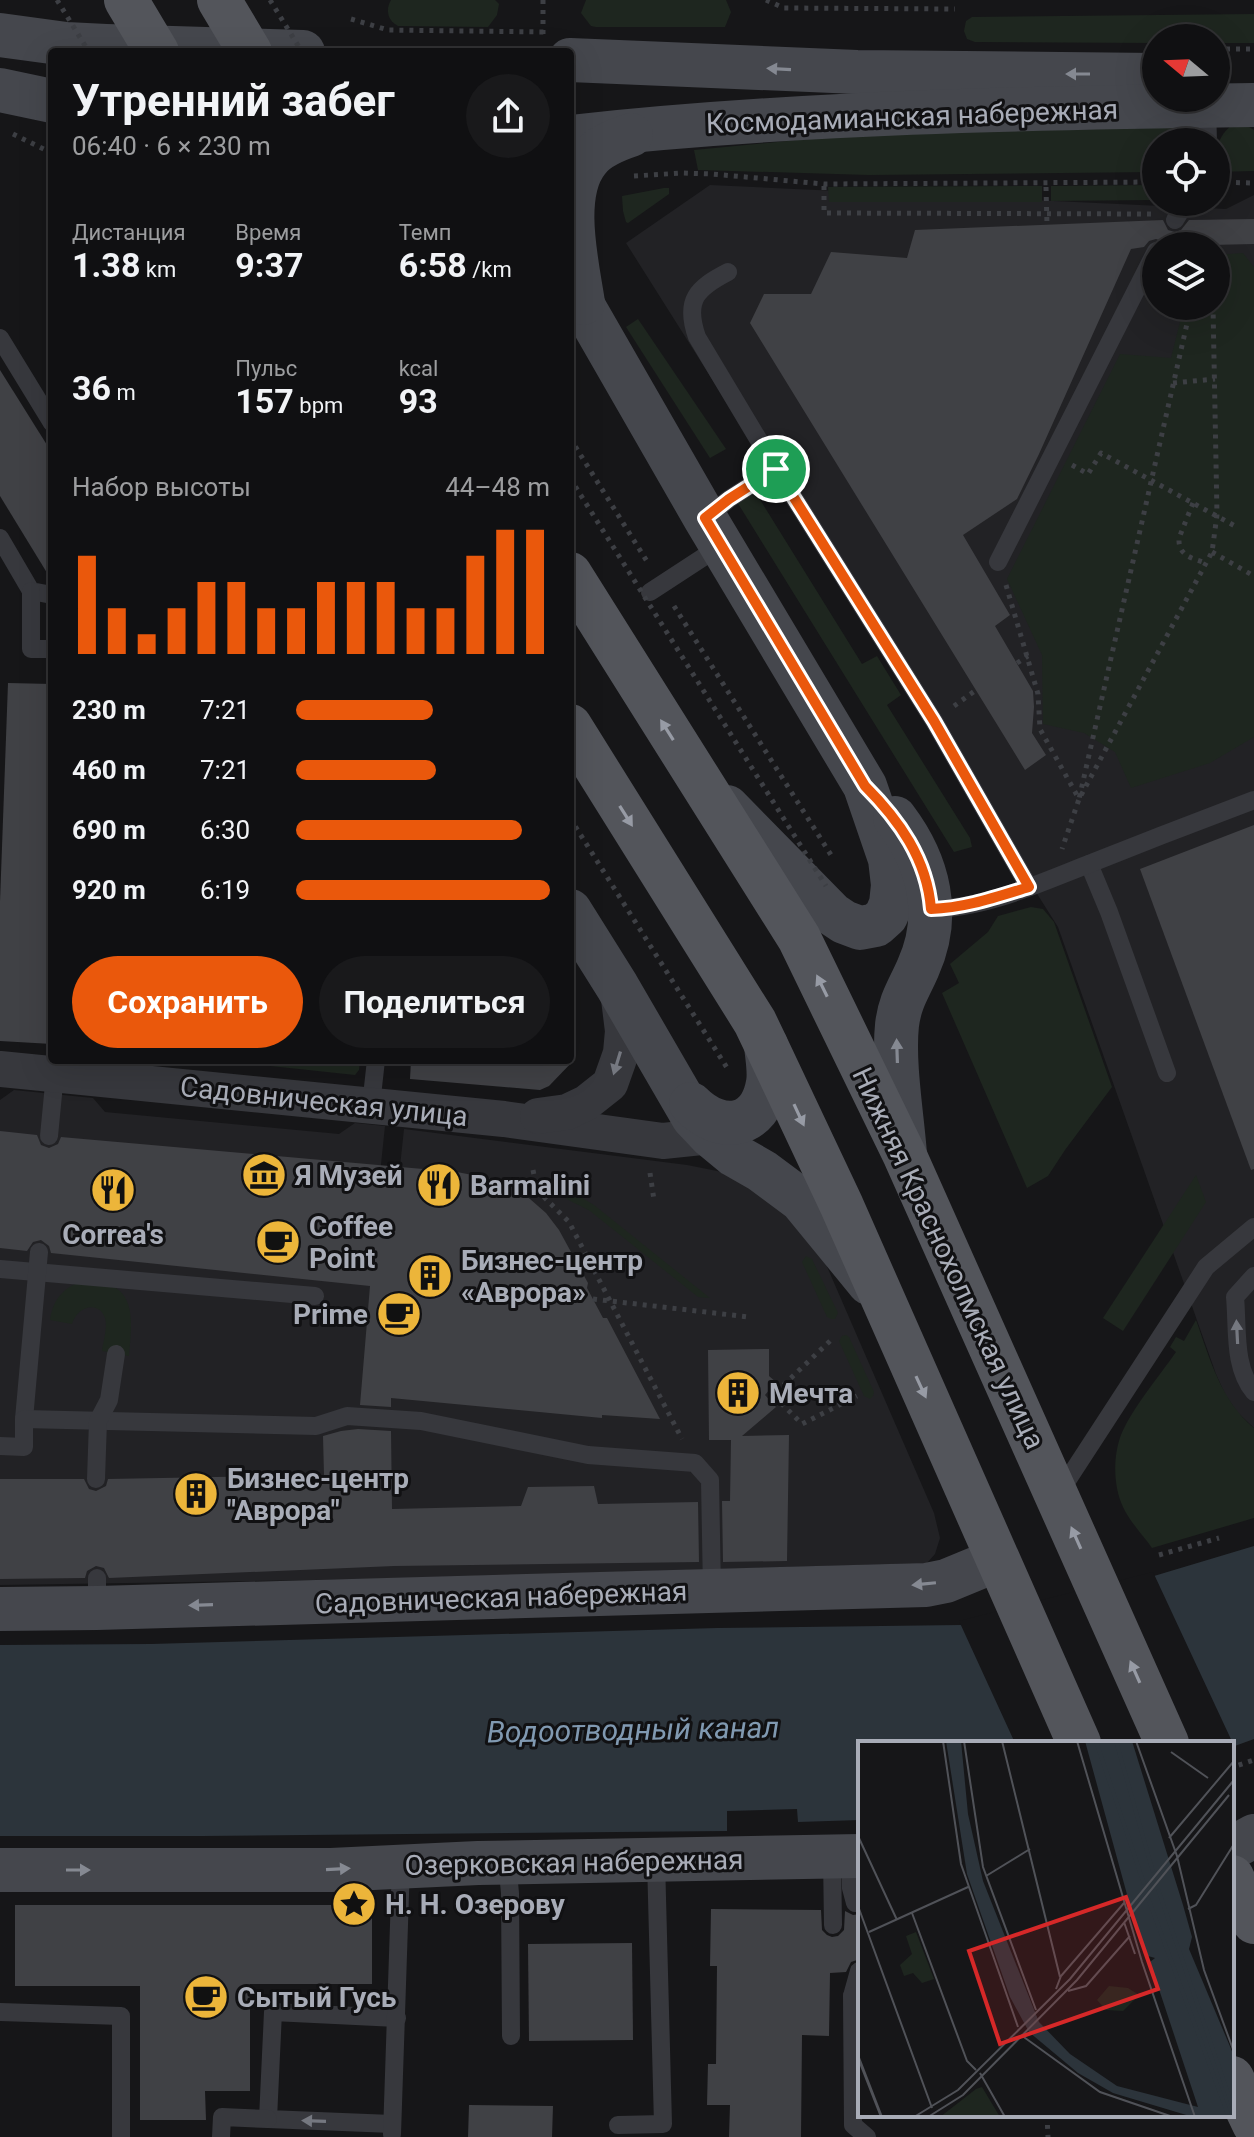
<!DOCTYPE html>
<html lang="ru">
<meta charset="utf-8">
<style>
body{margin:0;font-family:Roboto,sans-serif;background:#19191b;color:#f1f3f6;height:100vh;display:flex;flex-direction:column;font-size:30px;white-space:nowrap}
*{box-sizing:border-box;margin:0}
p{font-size:26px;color:#9c9d9f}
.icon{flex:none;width:44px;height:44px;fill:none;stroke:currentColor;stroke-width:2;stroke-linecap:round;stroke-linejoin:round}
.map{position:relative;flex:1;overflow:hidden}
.details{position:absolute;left:48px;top:48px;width:526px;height:1016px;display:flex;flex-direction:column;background:#101012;border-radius:8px;box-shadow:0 8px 32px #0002,0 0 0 2px #303032}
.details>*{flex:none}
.needle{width:52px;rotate:289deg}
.fabs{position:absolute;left:1142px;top:24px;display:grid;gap:16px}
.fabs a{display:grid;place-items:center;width:88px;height:88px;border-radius:50%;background:#101012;box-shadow:0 8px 32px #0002,0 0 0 2px #303032;font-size:40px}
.pin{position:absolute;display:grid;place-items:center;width:68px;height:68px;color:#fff;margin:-34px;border:4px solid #fff;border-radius:50%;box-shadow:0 2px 8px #0007}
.round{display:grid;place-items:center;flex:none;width:84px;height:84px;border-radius:42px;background:#19191b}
.summary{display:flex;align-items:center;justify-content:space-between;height:136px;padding:0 24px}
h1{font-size:44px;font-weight:700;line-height:60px}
.metrics{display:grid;grid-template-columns:repeat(3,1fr);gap:12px;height:136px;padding:8px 24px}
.metrics div{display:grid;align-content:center}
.metrics b{font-size:34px;font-weight:700}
.metrics small{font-size:22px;font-weight:400}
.metrics p{font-size:22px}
.chart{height:224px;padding:16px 24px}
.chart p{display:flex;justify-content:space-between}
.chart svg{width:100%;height:144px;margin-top:8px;stroke:#ea580c;stroke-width:6}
.primary-button{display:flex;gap:16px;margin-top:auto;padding:16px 24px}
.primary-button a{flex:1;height:92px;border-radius:48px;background:#ea580c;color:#fff;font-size:32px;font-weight:700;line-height:92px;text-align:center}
.primary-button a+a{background:#19191b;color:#f1f3f6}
ul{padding:0 24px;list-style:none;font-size:26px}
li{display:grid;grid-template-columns:128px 96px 1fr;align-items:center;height:60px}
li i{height:20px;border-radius:10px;background:#ea580c}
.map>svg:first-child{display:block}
.built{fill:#222225;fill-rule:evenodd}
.green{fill:#1e261f}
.water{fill:#2c343b}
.pier{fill:#161618}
.building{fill:#404145}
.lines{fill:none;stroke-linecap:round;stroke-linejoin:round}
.path{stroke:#3d3f44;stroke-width:5;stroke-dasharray:4 6;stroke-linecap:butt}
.lane{stroke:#37383d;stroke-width:18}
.street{stroke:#37383d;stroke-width:36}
.secondary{stroke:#45474d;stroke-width:44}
.primary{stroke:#53555b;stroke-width:44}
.path-bridge{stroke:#3d3f44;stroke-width:5;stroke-dasharray:4 6;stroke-linecap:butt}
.primary-bridge{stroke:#53555b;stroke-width:44}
.oneway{fill:#858992}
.oneway2{fill:#979ba5}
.oneway3{fill:#757880}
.route-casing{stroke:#fff;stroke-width:16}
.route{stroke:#ea580c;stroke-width:10}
.labels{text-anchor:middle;stroke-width:6;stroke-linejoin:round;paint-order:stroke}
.street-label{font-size:28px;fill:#a8acb7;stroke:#111113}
.poi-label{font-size:28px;font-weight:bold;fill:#a8acb7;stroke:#111113;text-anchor:start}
.water-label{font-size:30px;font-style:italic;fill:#8099b1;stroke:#111113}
.inset-river{fill:none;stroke:#2c343b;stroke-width:4}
.inset-road{fill:none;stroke:#505258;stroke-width:2}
.view{fill:#d62828;fill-opacity:0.15;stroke:#d62828;stroke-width:4}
.inset-edge{fill:none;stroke:#a8acb7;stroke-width:4}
</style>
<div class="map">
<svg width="1254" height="2137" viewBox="0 0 1254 2137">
<rect width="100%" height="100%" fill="#161618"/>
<g class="built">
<path d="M 710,185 L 1226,209 L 1254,195 L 1254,1428 L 1237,1412 L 1225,1394 L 1216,1374 L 1058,927 L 626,243 ZM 1156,246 L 1216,246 L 1216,306 L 1156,306 Z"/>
<polygon points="14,1090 93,1098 105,1112 339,1134 355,1123 385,1126 380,1174 399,1176 404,1129 687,1165 732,1174 751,1181 815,1239 934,1513 940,1538 935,1554 927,1563 375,1579 0,1585 0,1100"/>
</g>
<g class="green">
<path d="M 391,0 L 495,0 L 499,4 L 497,15 L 488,27 L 398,26 C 388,21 385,10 391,0 Z"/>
<polygon points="586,0 726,0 731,12 725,27 596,27 591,26 581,13"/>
<polygon points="1254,14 1254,43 1216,43 1216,38 1156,38 1156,43 975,42 967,39 964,31 966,21 972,17"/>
<path d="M 1234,124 L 1244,124 L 1254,130 L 1254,171 L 1216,172 C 1216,153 1216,135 1234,124 Z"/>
<polygon points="1174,125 1186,133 1190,142 1156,142 1156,172 869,175 698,170 694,150 910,129"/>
<polygon points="1156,185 1156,200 1051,201 1051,186"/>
<polygon points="1042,186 1042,202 829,202 828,187"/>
<polygon points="664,188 669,188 669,194 628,223 626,222 623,211 622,196"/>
<polygon points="1243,253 1254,267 1254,737 1210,763 1131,788 1115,752 1084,733 1043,724 1042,655 1007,579 1120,354 1171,358 1184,306 1216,306 1216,255"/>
<polygon points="638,319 726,449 710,458 626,327"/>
<polygon points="751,492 759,498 862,664 877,656 901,695 887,705 970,838 972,847 954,852 734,497"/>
<polygon points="1031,907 1043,909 1054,922 1112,1087 1065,1150 1048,1176 1027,1188 942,993 959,983 950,964 988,932 998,916"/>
<polygon points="214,1060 360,1060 359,1070 355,1075"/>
<polygon points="1196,1175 1206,1202 1123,1331 1103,1318"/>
<path d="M 557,1191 L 572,1192 L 594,1205 L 710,1298 L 698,1297 L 590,1211 C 578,1204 567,1201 557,1191 Z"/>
<polygon points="806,1256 812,1259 838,1313 835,1319 831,1319 827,1317 802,1262"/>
<path d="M 81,1281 C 89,1282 99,1281 107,1284 C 138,1293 131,1331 129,1356 L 102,1351 C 103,1342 108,1327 105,1318 C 99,1300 77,1306 72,1324 L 50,1320 C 53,1300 62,1289 81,1281 Z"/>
<path d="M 1196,1320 C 1210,1359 1221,1401 1254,1428 L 1254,1518 L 1152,1548 C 1143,1535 1130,1522 1123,1507 C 1113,1486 1113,1456 1121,1435 C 1131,1410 1160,1375 1176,1352 L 1170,1347 L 1176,1337 L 1184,1341 Z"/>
<polygon points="846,1335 849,1337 874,1392 873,1396 870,1399 864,1396 839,1341 842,1336"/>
</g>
<polygon class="water" points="1254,1546 1254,1739 1232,1747 1232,1743 860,1743 860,1820 798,1822 797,1809 727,1811 727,1831 201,1836 0,1836 0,1645 151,1644 717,1628 961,1625 1154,1576"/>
<polygon class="pier" points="1153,1572 1236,1750 1232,1751 1232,1743 1015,1743 959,1621"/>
<g class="building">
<polygon points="1254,219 1254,244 1167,246 1162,241 1156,239 1149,241 1144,247 1131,249 1039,454 1017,499 963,535 1010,615 995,626 1033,691 1034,707 1032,733 1046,755 1025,770 750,323 764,294 811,294 831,252 907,258 915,230 1163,220 1168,230 1175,232 1181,230 1189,220"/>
<polygon points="0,370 52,453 52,581 0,496"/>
<polygon points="8,683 52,684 52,1044 0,1041 0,902"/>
<polygon points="1254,825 1254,1169 1251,1170 1140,869"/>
<polygon points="411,1060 574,1060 549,1086 540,1090 410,1079"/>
<polygon points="0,1131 37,1135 41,1145 49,1148 58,1144 61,1137 457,1172 498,1180 515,1188 530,1199 546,1213 559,1230 588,1283 587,1288 603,1318 607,1318 660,1419 602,1415 602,1418 391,1398 391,1407 360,1405 370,1286 51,1253 49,1246 41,1240 33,1242 27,1251 0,1248"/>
<polygon points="769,1349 769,1376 776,1382 765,1395 776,1407 742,1436 789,1435 787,1561 723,1562 722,1501 730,1501 731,1440 709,1440 708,1350"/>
<polygon points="358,1429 391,1431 392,1509 521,1506 528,1487 594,1486 598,1504 698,1502 699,1562 394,1566 109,1578 104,1568 96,1566 87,1571 85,1578 0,1579 0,1479 84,1479 89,1489 96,1491 106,1486 108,1479 324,1475 323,1436 341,1431"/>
<polygon points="15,1905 372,1905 372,1984 250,1984 250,2091 205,2091 206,2120 140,2120 140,1986 15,1986"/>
<polygon points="711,1909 821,1910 822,1930 827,1935 832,1937 838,1936 844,1930 845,1911 853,1915 860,1914 860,1959 851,1962 846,1972 830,1973 829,2036 802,2035 801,2137 729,2137 730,2105 707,2105 708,2064 716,2064 717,1966 710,1966"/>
<polygon points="632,1943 633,2040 529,2041 528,1944"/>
<polygon points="469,2105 553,2106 552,2137 468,2137"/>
</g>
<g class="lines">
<g class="path">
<polyline points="543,0 543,34"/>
<polyline points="766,0 784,8 955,9"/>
<polyline points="351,19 388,30 544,32"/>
<polyline points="1216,49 1254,49"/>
<polyline points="13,134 52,153"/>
<polyline points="634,176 682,173 712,174 824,184 1156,182"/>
<polyline points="1216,182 1254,183"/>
<polyline points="824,186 824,213 1153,214"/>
<polyline points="1046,187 1047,225"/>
<polyline points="1191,306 1079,799 1212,552 1217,515 1213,306"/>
<polyline points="1173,383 1215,379"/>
<polyline points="570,438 648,563"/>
<polyline points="1072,465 1088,474 1101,453 1235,526"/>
<path d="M 1193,503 L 1179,538 C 1178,556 1192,558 1206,563"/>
<polyline points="1212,552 1254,576"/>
<polyline points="1006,585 1038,694 1040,729 1079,799 1062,849"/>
<polyline points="674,606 831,855"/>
<polyline points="1017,663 1028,656"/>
<polyline points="954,706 976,690"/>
<polyline points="570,818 729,1071"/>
<polyline points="533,1170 537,1190 569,1222 682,1439"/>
<polyline points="650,1173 654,1200"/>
<polyline points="593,1299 749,1317"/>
<polyline points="830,1341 773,1395 802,1424 857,1396"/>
<polyline points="1159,1555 1219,1538"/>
<polyline points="1232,1760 1236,1766 1254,1760"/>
<polyline points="1047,2115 1048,2137"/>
</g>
<g class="lane">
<polyline points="1207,106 1208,142"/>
<polyline points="1175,220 1186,202"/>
<path d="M 728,272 C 697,288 684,300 697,337 L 776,469 L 934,721 L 1029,887"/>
<polyline points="0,338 52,423"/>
<polyline points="706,518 729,499 776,469"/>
<polyline points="0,538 31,591 52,595"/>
<polyline points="998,562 1156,251"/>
<polyline points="31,591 31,649 52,649"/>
<polyline points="650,592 722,545"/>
<polyline points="1089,864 1109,912 1167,1073"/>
<path d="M 930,909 C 986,909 1042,882 1094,862 C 1147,841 1201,820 1254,800"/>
<polyline points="371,1105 376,1060"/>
<polyline points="49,1136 55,1074"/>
<polyline points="0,1269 315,1296"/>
<path d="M 1254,1276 L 1235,1297 C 1238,1328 1233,1367 1254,1392"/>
<polyline points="24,1419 39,1252"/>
<polyline points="0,1446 24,1447 24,1419 316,1426 347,1416 421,1421 588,1455 695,1463 710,1480 712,1591"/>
<polyline points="96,1479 98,1421 109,1400 116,1354"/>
<polyline points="1059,1493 1206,1267 1254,1227"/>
<polyline points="97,1578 97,1608"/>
<polyline points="832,1856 833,1925"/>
<polyline points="850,1856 851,1888 855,1903"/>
<polyline points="507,1862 510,1893 511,2036"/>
<polyline points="852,1996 859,1971"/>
<polyline points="860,1996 852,1996 853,2125 867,2137"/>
<polyline points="0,2012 121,2016 121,2137"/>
<polyline points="392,2124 268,2119 273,2012 397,2018"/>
<polyline points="618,2125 663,2124 656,1860"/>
<polyline points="392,2134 401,1865"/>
<polyline points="221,2137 222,2117 268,2119"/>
</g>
<g class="street">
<polyline points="0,1069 504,1119 663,1141 711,1136"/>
<polyline points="538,1116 567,1112 586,1103 610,1084 621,1053 623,1031 618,991"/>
</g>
<g class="secondary">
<polyline points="0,35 66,44 106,46 303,52"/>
<polyline points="570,60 857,72 1156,75"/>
<polyline points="0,90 52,101"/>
<path d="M 570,137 C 797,112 1026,108 1254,105"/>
<polyline points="570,283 705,518 865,786 890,859 893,885 891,904 886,916 876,925 860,928 844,922 832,914 727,807"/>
<path d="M 583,303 C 577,263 560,194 588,160 C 598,147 616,140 631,135"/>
<path d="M 895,818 C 929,863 942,915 918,968 C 909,989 900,1000 897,1025 C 893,1063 902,1115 905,1154"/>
<polyline points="570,911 617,986 693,1117 711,1136 734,1155 762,1171 801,1200 869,1283"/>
<path d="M 691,1104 C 721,1134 760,1129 768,1083 C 770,1071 767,1057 766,1045"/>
<polyline points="0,1609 97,1608 926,1585 946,1581 997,1560"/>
<polyline points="1232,1848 1254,1836"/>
<polyline points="0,1870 331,1870 478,1863 860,1856"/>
</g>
<g class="primary">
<polyline points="570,574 799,938 905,1156 1167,1743"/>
<polyline points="570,726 755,1022 766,1045 841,1204 1079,1743"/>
<polyline points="1232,1877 1254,1922"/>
<polyline points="1232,2078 1254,2124"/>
</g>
<g class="path-bridge">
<polyline points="57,0 89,52"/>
<polyline points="270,0 302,52"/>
<polyline points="570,478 826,886"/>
</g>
<g class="primary-bridge">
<polyline points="126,0 157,52"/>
<polyline points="219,0 250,52"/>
</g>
</g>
<defs><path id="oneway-solid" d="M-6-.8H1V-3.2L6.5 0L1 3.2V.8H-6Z" transform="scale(2)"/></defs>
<g class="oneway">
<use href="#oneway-solid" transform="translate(779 69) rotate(-177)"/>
<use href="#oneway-solid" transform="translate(1078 74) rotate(-180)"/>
<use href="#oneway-solid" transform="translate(897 1051) rotate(-92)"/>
<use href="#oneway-solid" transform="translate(924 1584) rotate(174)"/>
<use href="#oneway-solid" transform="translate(201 1605) rotate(178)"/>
<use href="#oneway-solid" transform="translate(338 1869) rotate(-3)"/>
<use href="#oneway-solid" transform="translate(78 1870)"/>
</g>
<g class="oneway2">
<use href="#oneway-solid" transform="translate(667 730) rotate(-122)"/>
<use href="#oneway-solid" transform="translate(626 816) rotate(58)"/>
<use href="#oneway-solid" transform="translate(822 986) rotate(-116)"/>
<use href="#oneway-solid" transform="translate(799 1115) rotate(65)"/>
<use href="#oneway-solid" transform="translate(921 1387) rotate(65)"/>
<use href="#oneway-solid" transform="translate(1076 1538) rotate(-114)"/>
<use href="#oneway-solid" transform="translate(1135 1672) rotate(-114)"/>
</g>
<g class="oneway3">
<use href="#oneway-solid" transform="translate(617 1063) rotate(107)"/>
<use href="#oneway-solid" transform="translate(1237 1332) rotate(-93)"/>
<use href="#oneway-solid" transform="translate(314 2121) rotate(-178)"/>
</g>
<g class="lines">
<g class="route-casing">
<path id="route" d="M 776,469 L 934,721 L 1029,887 C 996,897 965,908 931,909 C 927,859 899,820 865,786 L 705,518 L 729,499 Z"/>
</g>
<use href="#route" class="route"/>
</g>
<defs>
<g id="museum-disc" transform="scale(2.3)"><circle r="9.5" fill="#ecb53a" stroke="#111113"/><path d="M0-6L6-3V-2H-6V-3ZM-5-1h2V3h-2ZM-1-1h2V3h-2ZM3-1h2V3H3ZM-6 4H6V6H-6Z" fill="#111"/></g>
<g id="restaurant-disc" transform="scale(2.3)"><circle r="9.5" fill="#ecb53a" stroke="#111113"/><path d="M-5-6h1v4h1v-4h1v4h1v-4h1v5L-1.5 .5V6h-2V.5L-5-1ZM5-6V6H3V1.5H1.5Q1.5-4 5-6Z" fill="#111"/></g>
<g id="cafe-disc" transform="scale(2.3)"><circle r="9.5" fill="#ecb53a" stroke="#111113"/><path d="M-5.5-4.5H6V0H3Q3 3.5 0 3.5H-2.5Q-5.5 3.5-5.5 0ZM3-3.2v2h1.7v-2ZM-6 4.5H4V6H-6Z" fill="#111"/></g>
<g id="building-disc" transform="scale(2.3)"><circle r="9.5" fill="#ecb53a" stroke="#111113"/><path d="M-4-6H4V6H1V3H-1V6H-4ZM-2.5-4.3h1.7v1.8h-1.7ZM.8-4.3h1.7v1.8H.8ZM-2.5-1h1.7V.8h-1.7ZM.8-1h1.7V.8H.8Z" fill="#111"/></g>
<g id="sight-disc" transform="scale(2.3)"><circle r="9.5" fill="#ecb53a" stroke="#111113"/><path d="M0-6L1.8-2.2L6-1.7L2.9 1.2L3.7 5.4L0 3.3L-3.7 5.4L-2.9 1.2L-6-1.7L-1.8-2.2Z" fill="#111"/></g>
</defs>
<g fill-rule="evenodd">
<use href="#museum-disc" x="264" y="1175"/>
<use href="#restaurant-disc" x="439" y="1185"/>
<use href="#restaurant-disc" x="113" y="1190"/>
<use href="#cafe-disc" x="278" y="1242"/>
<use href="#building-disc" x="430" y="1276"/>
<use href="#cafe-disc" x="399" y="1314"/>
<use href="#building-disc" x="738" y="1393"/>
<use href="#building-disc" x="196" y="1494"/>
<use href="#sight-disc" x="354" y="1904"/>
<use href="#cafe-disc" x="206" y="1997"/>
</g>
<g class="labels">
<g class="street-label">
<text transform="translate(912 116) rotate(-2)" y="10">Космодамианская набережная</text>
<text transform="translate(324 1101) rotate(6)" y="10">Садовническая улица</text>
<text transform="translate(949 1258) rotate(65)" y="10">Нижняя Краснохолмская улица</text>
<text transform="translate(501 1597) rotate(-2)" y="10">Садовническая набережная</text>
<text transform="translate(574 1862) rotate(-1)" y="10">Озерковская набережная</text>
</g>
<g class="poi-label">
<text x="295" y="1185">Я Музей</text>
<text x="470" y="1195">Barmalini</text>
<text x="309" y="1236">Coffee<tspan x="309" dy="32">Point</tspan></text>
<text x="113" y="1244" text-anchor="middle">Correa's</text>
<text x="461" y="1270">Бизнес-центр<tspan x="461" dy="32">«Аврора»</tspan></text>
<text x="368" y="1324" text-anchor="end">Prime</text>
<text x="769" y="1403">Мечта</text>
<text x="227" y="1488">Бизнес-центр<tspan x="227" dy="32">"Аврора"</tspan></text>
<text x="385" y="1914">Н. Н. Озерову</text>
<text x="237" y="2007">Сытый Гусь</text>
</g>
<g class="water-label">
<text transform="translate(633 1730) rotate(-1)" y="10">Водоотводный канал</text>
</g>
</g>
<g transform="translate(858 1741)">
<rect width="376" height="376" fill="#161618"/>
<path d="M 58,191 L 76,238 L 64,242 L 55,232 L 46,235 L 42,224 L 54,213 L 48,195 ZM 251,245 L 270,247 L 281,254 L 265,270 L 248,269 L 239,259 ZM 124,346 L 142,376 L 82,376 L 118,348 Z" fill="#1e261f"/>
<path d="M 88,0 L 103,0 L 110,73 L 125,140 L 181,281 L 212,313 L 259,345 L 340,366 L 292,221 L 297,217 L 290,215 L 276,179 L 227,0 L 274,0 L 325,164 L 334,196 L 331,208 L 376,315 L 376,376 L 335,376 L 255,352 L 220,332 L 171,291 L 152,256 L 109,133 Z" fill="#2c343b"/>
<path class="inset-river" d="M 238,0 L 286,143M 258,0 L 295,131M 300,148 L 376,370M 290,157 L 371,376"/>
<path class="inset-road" d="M 85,0 L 103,123 L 160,286M 106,0 L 125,126 L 178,269M 144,0 L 202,236M 219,0 L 284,221 L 337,376M 278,0 L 319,115 L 346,229 L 376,311M 313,11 L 350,37M 0,95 L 39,179M 311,97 L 376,20M 128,135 L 172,108M 0,165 L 74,367M 330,168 L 338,164 L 376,103M 54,172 L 109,320 L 118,329M 266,181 L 277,213M 11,191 L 110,146M 198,248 L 203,235 L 266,162M 210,250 L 228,245 L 272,195M 163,294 L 242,351 L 315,376M 0,314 L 24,376M 0,317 L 23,376M 122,332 L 147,376M 56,376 L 100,349 L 212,238 L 376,39M 70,376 L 105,354 L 219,239 L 371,54"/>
<path class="view" d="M 268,156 L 300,248 L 142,303 L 111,210 Z"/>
<rect width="376" height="376" class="inset-edge"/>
</g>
</svg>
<div class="fabs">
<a><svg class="needle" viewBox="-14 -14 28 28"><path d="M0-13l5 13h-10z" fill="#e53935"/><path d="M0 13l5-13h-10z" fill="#9c9d9f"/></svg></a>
<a><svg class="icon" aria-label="locate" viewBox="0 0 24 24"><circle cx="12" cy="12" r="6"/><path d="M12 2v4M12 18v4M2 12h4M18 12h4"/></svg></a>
<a><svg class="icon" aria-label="layers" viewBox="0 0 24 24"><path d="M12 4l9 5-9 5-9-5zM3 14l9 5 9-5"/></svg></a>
</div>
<div class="pin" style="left:776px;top:469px;background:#1e9e55"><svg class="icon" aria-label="arrive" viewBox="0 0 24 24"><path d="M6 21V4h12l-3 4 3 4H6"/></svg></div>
<section class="details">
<div class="summary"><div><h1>Утренний забег</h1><p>06:40 · 6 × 230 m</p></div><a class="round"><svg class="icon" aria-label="share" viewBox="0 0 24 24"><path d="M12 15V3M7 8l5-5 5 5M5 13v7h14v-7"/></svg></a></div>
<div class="metrics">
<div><p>Дистанция</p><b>1.38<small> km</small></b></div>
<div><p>Время</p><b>9:37</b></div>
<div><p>Темп</p><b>6:58<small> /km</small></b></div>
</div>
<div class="metrics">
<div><b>36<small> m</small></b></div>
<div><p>Пульс</p><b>157<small> bpm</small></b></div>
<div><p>kcal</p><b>93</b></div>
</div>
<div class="chart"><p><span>Набор высоты</span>44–48 m</p>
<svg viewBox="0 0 160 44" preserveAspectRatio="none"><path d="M5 44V14M15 44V30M25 44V38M35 44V30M45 44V22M55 44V22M65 44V30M75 44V30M85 44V22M95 44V22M105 44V22M115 44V30M125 44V30M135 44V14M145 44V6M155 44V6"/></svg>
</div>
<ul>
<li><b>230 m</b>7:21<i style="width:54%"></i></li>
<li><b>460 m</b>7:21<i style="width:55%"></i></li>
<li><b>690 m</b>6:30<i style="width:89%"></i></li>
<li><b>920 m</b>6:19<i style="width:100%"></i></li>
</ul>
<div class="primary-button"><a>Сохранить</a><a>Поделиться</a></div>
</section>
</div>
